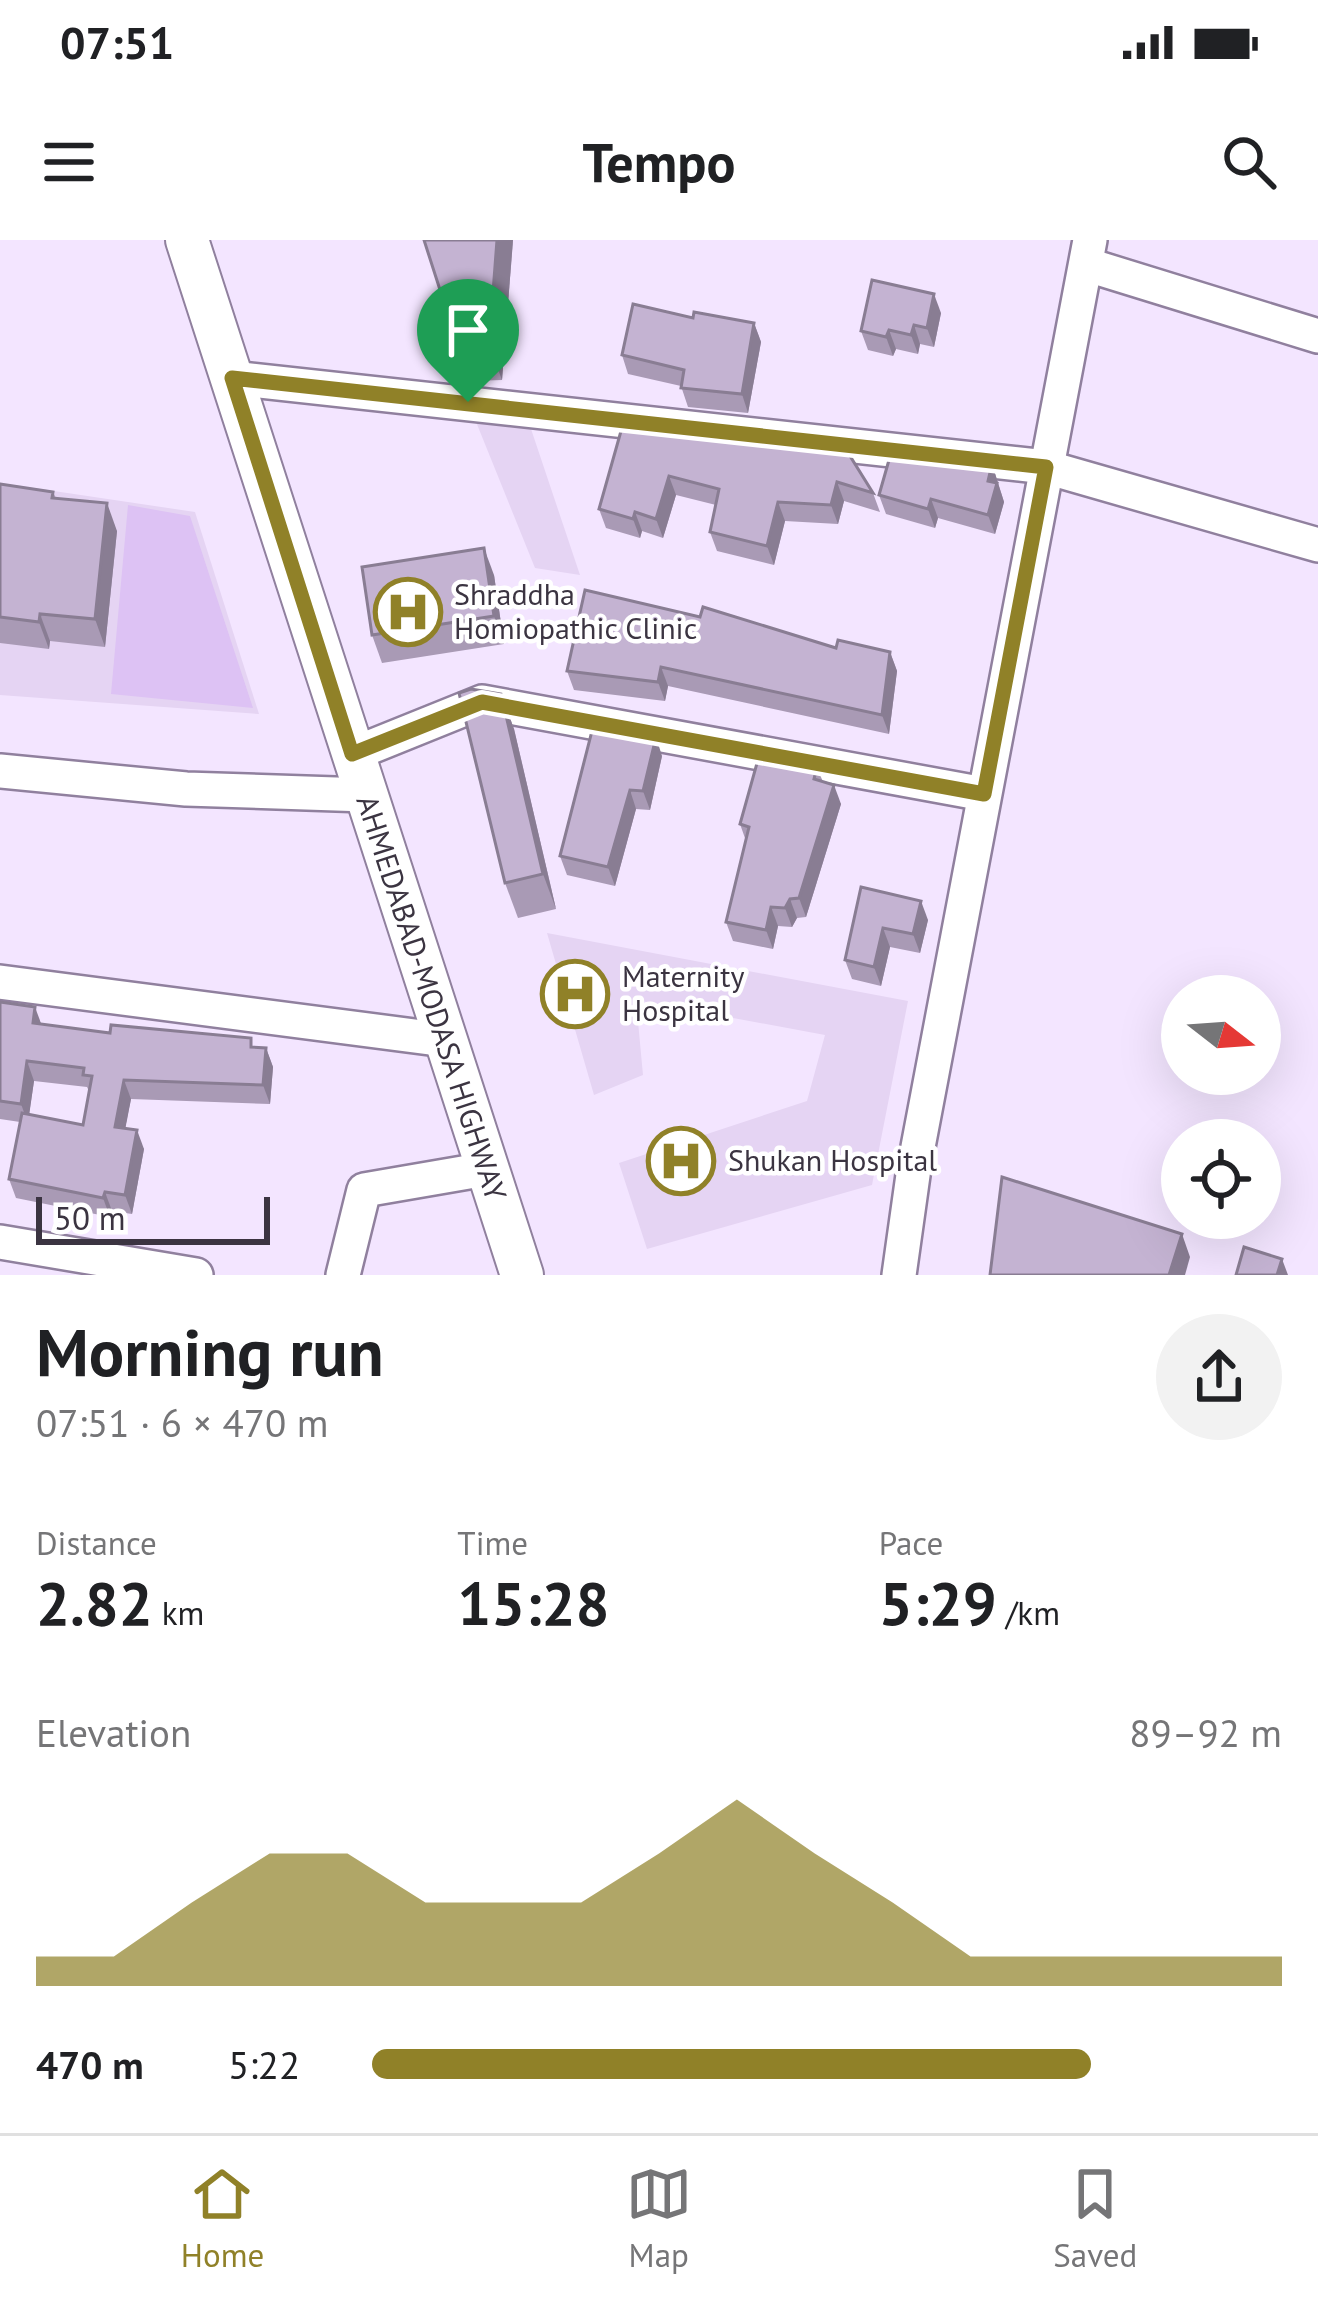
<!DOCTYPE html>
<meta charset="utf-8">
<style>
body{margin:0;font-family:"PT Sans",sans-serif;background:#f2f2f2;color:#202124;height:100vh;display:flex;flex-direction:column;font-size:45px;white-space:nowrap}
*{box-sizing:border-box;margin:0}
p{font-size:39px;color:#757577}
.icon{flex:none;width:66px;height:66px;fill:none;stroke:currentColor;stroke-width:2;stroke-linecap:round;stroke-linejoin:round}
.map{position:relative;height:1035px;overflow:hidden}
.details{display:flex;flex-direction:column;background:#fff;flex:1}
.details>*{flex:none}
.needle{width:78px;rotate:107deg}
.fabs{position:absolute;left:1161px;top:735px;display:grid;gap:24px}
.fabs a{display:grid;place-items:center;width:120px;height:120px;border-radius:50%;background:#fff;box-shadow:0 12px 48px #0002;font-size:60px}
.scale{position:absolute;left:36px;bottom:30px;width:234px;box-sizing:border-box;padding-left:12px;border:6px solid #3b3441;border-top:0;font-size:33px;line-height:42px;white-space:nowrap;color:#3b3441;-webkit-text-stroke:9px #fff;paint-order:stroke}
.pin{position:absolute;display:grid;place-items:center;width:102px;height:102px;color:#fff;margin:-123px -51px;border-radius:50% 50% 50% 0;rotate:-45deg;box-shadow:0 0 12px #0007}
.pin .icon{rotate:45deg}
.round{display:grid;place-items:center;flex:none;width:126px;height:126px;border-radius:63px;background:#f2f2f2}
.head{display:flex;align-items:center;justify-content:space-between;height:204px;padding:0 36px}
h1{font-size:66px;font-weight:600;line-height:90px}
.stats{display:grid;grid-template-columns:repeat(3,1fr);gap:18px;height:204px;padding:12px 36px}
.stats div{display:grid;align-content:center}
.stats b{font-size:60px;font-weight:600}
.stats small{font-size:33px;font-weight:400}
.stats p{font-size:33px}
.chart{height:336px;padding:24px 36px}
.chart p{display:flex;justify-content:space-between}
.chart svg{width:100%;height:216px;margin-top:12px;fill:#908128;opacity:.7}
ul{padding:0 36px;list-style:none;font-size:39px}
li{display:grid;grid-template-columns:192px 144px 1fr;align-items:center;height:90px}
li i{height:30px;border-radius:15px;background:#908128}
.status{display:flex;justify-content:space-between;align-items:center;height:84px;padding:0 60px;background:#fff;direction:ltr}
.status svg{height:33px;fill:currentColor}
header{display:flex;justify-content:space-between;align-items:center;height:156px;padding:0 36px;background:#fff;font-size:54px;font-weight:600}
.tab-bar{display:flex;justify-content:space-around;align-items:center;height:168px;border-top:3px solid #e0e0e0;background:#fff;font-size:33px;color:#757577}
.tab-bar a{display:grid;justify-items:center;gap:6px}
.tab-bar .active{color:#908128}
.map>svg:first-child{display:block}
.built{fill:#e5d4f3}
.green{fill:#ddc2f4}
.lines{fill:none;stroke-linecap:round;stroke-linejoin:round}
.minor-casing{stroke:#90809e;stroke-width:38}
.major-casing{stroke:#90809e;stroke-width:46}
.minor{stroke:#fff;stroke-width:33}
.major{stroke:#fff;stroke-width:42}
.wall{fill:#a99ab5;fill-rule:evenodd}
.shaded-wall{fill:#897d93}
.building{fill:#c4b3d2;stroke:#897d93;stroke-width:3}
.route-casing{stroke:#fff;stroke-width:24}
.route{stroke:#908128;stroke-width:15}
.labels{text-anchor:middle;stroke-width:9;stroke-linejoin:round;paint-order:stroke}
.poi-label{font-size:30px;fill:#3b3441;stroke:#fff;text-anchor:start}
.street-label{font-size:30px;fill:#3b3441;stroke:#fff}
</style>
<div class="status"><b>07:51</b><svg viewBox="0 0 49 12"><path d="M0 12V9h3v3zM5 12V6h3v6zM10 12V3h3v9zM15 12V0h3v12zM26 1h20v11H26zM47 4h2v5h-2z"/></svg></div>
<header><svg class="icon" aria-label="menu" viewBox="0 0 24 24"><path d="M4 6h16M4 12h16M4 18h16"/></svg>Tempo<svg class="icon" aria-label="search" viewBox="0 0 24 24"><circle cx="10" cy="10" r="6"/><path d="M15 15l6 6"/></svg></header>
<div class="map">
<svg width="1318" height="1035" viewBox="0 0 1318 1035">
<rect width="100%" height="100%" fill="#f3e5ff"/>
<g class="built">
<polygon points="468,162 528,180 580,335 535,328"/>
<polygon points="0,243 195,272 259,474 0,455"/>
<polygon points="547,693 908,761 872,945 647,1009 619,923 807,861 825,795 636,760 643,835 594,855"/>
</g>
<polygon class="green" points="128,265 190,276 253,468 111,454"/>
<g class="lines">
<g class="minor-casing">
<g id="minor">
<polyline points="1088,25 1318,96"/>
<polyline points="232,138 1046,227 1318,305"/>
<polyline points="353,514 482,462 984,554"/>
<polyline points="0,531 186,549 366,555"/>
<polyline points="0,742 445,800"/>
<polyline points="0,1002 196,1035"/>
<polyline points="343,1035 364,950 486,929"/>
<polyline points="899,1035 914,928 1090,0"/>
</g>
</g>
<g class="major-casing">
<polyline id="major" points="187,0 522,1035"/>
</g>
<use href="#minor" class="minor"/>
<use href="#major" class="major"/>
</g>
<g class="wall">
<polygon points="513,0 502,140 471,141 458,106"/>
<polygon points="941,73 934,107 920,104 918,114 896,109 893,116 868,110 861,91"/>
<polygon points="693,78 754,83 761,102 748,173 688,167 681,146 628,134 622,115"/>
<polygon points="623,184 845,208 873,253 880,272 844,261 838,284 785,281 774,325 717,311 710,292 716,265 676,255 663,298 642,291 640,298 606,288 599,269"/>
<polygon points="992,224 1004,262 995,294 938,278 935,288 886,274 879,255"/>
<polygon points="0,244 53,252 56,258 117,291 105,407 50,401 49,409 0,403"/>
<polygon points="494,335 504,404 382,423 372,395"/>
<polygon points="836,408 890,412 897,431 889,494 668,446 665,461 574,450 567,431"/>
<polygon points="501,454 514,489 556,669 518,678 505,643"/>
<polygon points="662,516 650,570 636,569 615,646 567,635 560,616"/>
<polygon points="817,527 823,542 841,564 806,677 797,678 792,687 778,686 773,709 733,701 726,682 746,601 740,584"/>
<polygon points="861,647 928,680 920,713 890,707 881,746 852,739 845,720"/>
<path d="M 0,762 L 42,785 L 110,793 L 266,808 L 273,827 L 270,864 L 131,859 L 125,888 L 144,909 L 132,974 L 112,971 L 110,977 L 16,958 L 9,939 L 20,882 L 0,879 ZM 34,841 L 87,847 L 89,851 L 83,885 L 29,874 Z"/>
</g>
<g class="shaded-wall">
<polygon points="497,0 513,0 502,140 489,105"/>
<polygon points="934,54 941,73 934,107 927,88"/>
<polygon points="754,83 761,102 748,173 742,154"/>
<polygon points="914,85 920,104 918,114 911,95"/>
<polygon points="889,90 896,109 893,116 886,97"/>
<polygon points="992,224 1004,262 995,294 988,275 988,241"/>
<polygon points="669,236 676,255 663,298 656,279"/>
<polygon points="837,242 844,261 838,284 831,265"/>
<polygon points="931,259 938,278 935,288 928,269"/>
<polygon points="778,262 785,281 774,325 767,306"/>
<polygon points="107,263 117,291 105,407 95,379"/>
<polygon points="635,272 642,291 640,298 633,279"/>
<polygon points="484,308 494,335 504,404 494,376"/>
<polygon points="40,374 50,401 49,409 39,382"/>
<polygon points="890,412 897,431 889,494 882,475"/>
<polygon points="661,427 668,446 665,461 658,442"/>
<polygon points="501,454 514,489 556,669 543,634"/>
<polygon points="656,497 662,516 650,570 643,551"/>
<polygon points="834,545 841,564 806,677 799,658"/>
<polygon points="630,550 636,569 615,646 608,627"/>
<polygon points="790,659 797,678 792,687 785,668"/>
<polygon points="921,661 928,680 920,713 913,694"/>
<polygon points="771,667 778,686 773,709 766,690"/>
<polygon points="883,688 890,707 881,746 874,727"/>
<polygon points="35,767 42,786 33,783"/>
<polygon points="266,808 273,827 270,864 263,845"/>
<polygon points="27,821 34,841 28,883 21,864"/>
<polygon points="124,840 131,859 122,906 115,887"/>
<polygon points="137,890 144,909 132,974 125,955"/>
<polygon points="105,952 112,971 110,977 103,958"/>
<polygon points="1182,994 1190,1017 1185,1035 1169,1035"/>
<polygon points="1282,1019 1288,1035 1277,1035"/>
</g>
<g class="building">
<polygon points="424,0 497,0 489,105 458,106"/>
<polygon points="872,40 934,54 927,88 914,85 911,95 889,90 886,97 861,91"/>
<polygon points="633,64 693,78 694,72 754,83 742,154 681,148 684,130 622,115"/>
<polygon points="623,184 845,208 873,253 837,242 831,265 778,262 767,306 710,292 719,249 669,236 656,279 635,272 633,279 599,269"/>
<polygon points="891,213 992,224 988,241 997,243 988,275 931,259 928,269 879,255"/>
<polygon points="0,244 53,252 52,258 107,263 95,379 40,374 39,382 0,377"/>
<polygon points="484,308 494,376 372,395 362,327"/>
<polygon points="585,350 700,377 703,367 836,408 838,400 890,412 882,475 661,427 658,442 567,431"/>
<polygon points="471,449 501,454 543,634 505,643 459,453"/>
<polygon points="593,487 656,497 643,551 630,550 608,627 560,616"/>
<polygon points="759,516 817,527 814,539 834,545 799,658 790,659 785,668 771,667 766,690 726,682 749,587 740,584"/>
<polygon points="861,647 921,661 913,694 883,688 874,727 845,720"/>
<polygon points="0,762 35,767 33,783 110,793 111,785 251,798 251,807 266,808 263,845 124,840 115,887 137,890 125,955 105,952 103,958 9,939 22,873 83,885 92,836 83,835 84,828 27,821 21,864 0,861"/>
<polygon points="1002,937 1182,994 1169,1035 990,1035"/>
<polygon points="1244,1007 1282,1019 1277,1035 1236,1035"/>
</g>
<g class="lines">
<g class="route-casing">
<polygon id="route" points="232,138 1046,227 984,554 482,462 352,514"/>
</g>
<use href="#route" class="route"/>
</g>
<defs>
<g id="hospital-ring" transform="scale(3.45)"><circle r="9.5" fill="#fff" stroke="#908128" stroke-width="1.5"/><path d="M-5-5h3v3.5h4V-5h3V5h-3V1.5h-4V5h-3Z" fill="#908128"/></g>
</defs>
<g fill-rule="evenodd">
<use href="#hospital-ring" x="408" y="372"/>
<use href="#hospital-ring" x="575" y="754"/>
<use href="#hospital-ring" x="681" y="921"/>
</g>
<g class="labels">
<g class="poi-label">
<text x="454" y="365">Shraddha<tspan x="454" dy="34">Homiopathic Clinic</tspan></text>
<text x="622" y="747">Maternity<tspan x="622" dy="34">Hospital</tspan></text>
<text x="728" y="931">Shukan Hospital</text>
</g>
<g class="street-label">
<text transform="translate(431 758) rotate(72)" y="10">AHMEDABAD-MODASA HIGHWAY</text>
</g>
</g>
</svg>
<div class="fabs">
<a><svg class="needle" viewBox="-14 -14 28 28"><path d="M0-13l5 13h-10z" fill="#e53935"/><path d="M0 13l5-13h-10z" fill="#757577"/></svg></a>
<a><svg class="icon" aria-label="locate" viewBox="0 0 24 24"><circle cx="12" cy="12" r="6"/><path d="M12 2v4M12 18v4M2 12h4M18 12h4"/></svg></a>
</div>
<div class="scale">50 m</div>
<div class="pin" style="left:468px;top:162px;background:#1e9e55"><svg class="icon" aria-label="arrive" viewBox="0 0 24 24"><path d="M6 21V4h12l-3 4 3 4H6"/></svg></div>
</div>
<section class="details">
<div class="head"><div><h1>Morning run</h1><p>07:51 · 6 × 470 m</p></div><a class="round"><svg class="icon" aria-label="share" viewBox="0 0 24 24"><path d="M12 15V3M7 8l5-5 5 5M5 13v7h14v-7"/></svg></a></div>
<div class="stats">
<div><p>Distance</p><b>2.82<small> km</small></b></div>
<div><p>Time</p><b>15:28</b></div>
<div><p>Pace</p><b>5:29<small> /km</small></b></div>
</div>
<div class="chart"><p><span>Elevation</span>89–92 m</p>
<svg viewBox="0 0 160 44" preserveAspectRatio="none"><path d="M0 44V38L10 38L20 27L30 17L40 17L50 27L60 27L70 27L80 17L90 6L100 17L110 27L120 38L130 38L140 38L150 38L160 38V44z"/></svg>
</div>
<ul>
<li><b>470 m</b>5:22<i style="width:79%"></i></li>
</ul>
</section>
<nav class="tab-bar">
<a class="active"><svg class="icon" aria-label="home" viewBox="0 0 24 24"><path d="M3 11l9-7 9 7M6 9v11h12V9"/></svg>Home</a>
<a><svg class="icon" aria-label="map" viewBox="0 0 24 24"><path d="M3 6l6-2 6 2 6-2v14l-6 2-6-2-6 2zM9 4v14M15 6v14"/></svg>Map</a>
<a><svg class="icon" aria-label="saved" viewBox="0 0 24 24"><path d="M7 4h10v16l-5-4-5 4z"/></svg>Saved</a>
</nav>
